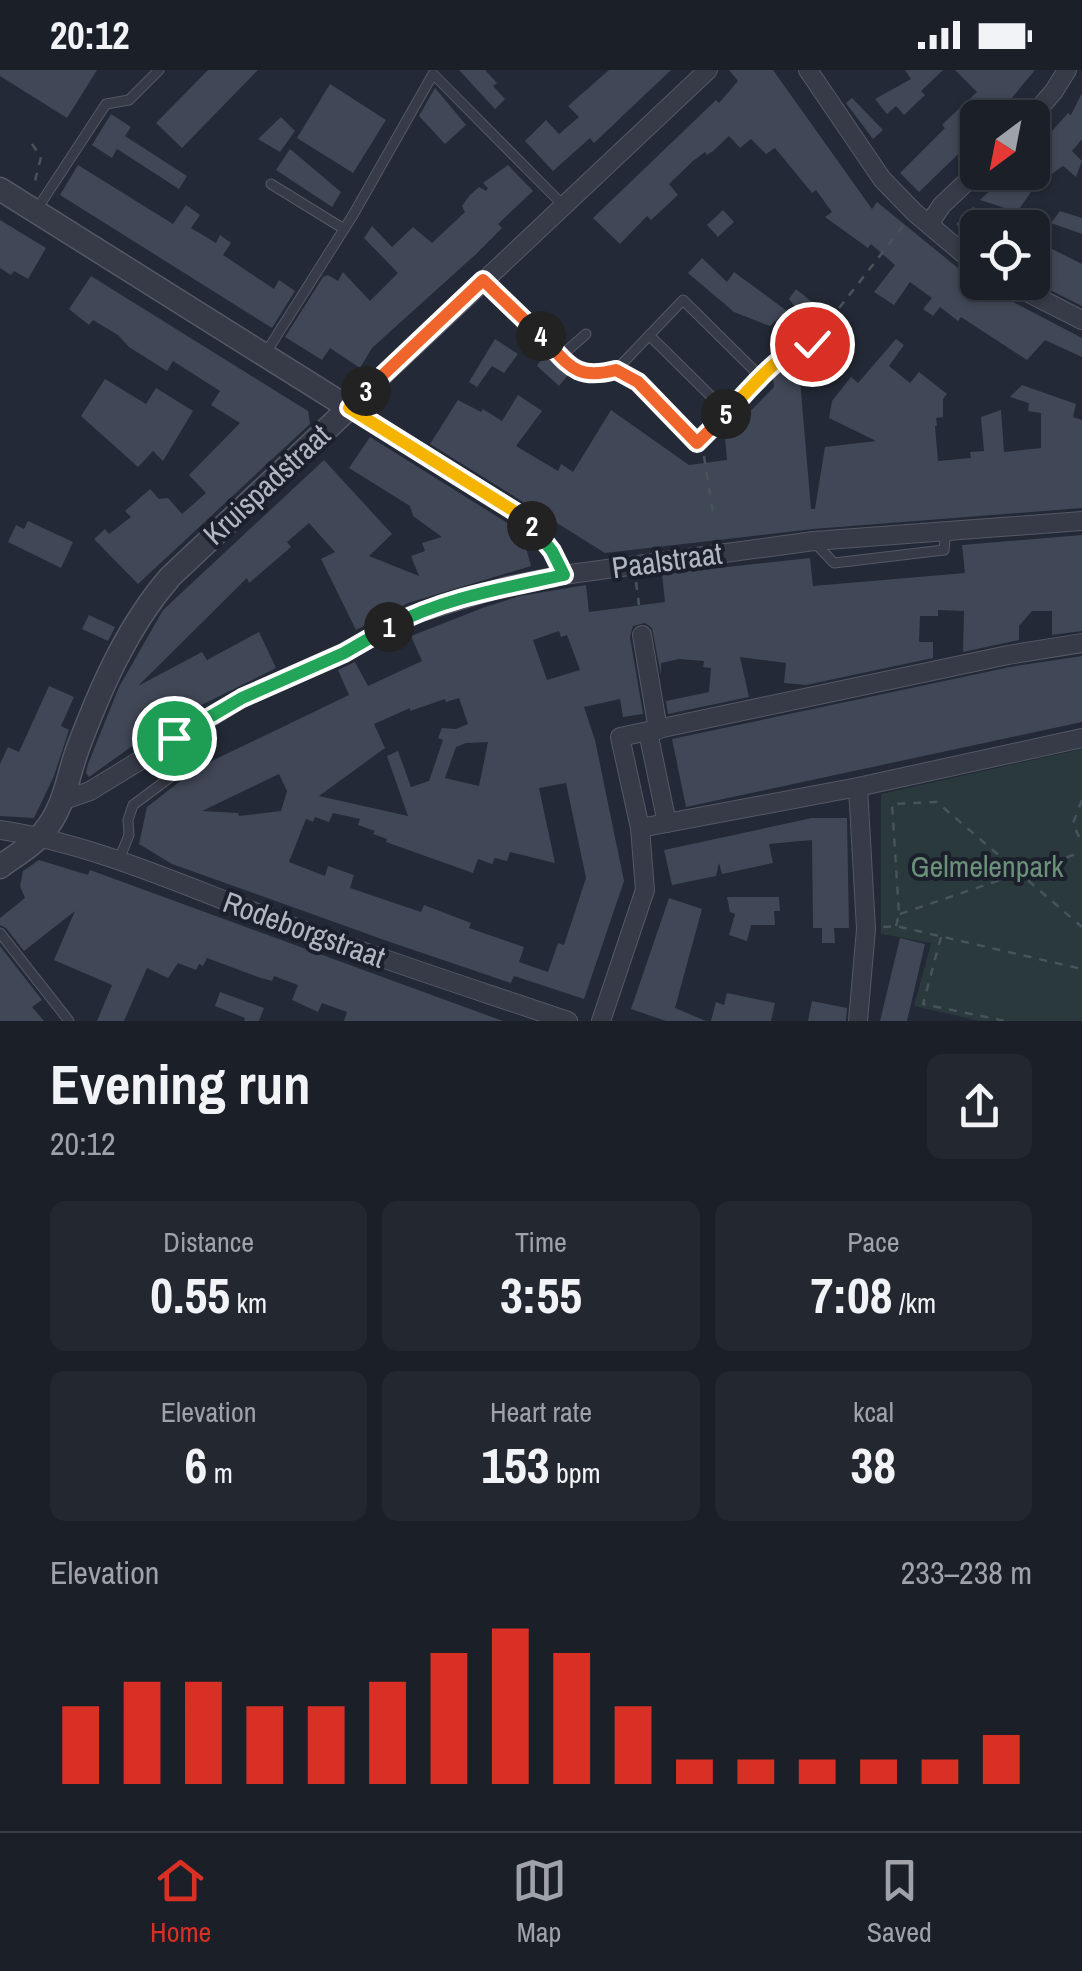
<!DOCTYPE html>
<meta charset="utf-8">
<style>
body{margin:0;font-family:"Archivo Narrow",sans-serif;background:#232730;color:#f1f3f6;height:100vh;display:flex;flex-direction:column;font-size:38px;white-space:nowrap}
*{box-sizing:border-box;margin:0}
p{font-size:32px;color:#9fa2a8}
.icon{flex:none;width:55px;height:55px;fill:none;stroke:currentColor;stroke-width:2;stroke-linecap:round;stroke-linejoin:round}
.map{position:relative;height:951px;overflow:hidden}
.panel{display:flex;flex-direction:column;background:#1a1f28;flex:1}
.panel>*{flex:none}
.needle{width:65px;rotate:212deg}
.buttons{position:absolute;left:960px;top:30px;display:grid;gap:20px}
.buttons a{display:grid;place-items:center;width:90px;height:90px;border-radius:15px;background:#1a1f28;box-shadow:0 2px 8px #0004,0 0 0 2px #383d45;font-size:50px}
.pin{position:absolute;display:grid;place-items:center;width:85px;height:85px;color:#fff;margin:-42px;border:5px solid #fff;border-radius:50%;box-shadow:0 2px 10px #0007}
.km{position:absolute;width:50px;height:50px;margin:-25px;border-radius:50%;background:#222;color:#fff;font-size:28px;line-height:50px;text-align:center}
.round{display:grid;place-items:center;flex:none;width:105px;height:105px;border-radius:15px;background:#232730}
.head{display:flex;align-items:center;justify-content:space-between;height:170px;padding:0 50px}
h1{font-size:55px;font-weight:700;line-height:75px}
.metrics{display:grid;grid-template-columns:repeat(3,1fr);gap:15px;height:170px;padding:10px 50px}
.metrics div{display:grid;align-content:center;border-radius:15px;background:#232730;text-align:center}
.metrics b{font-size:50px;font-weight:700}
.metrics small{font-size:28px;font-weight:400}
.metrics p{font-size:28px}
.chart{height:280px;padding:20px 50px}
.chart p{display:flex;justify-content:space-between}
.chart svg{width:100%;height:180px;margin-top:10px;stroke:#d93025;stroke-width:6}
.status{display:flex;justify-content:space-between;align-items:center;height:70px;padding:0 50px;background:#1a1f28;direction:ltr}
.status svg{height:28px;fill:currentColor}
.dock{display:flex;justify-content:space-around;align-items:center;height:140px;border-top:2px solid #383d45;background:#1a1f28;font-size:28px;color:#9fa2a8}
.dock a{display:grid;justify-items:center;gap:5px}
.dock .selected{color:#d93025}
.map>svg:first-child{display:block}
.green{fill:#29393c}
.building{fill:#404756;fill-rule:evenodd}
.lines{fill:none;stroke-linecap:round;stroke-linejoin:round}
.service-casing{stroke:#545965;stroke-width:11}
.minor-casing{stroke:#545965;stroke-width:20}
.tertiary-casing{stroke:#545965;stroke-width:25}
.path{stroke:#475459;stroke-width:2.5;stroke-dasharray:8 8;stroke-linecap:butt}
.service{stroke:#373b47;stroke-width:9}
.minor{stroke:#373b47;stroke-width:18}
.tertiary{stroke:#373b47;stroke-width:22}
.split-1-casing{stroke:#fff;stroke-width:20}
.split-2-casing{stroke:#fff;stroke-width:20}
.split-3-casing{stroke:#fff;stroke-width:20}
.split-4-casing{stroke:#fff;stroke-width:20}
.split-5-casing{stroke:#fff;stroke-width:20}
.split-6-casing{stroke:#fff;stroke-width:20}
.split-1{stroke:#22a559;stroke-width:12}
.split-2{stroke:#22a559;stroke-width:12}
.split-3{stroke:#f5b400;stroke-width:12}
.split-4{stroke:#f0652b;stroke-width:12}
.split-5{stroke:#f0652b;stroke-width:12}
.split-6{stroke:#f5b400;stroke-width:12}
.labels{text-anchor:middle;stroke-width:8;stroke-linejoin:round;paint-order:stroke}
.street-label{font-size:30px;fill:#b1b6c3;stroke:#1c202c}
.park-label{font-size:30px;fill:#6b9179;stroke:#1c202c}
</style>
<div class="status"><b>20:12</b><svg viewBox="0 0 49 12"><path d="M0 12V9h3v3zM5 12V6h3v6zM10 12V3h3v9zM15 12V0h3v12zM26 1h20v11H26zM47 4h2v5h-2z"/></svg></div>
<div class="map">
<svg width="1082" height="951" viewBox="0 0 1082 951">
<rect width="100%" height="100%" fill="#232936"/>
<polygon class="green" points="1082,679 1082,951 979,951 914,936 931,873 881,864 881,724"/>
<g class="building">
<polygon points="0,0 97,0 67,48 0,6"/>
<polygon points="208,0 258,0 182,78 156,53"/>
<polygon points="459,0 485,0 497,13 493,16 505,29 495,39"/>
<polygon points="609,0 671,0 594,73 590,68 553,101 525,71 546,50 559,64 579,47 568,36"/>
<polygon points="729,0 773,0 872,139 877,132 975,212 1082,268 1082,287 1045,270 1027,290 961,247 958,251 940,237 933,246 923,239 932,228 910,212 894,235 874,222 895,195 871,174 868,178 825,147 832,142 816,120 812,123 775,78 766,84 751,69 740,78 729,66 713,81 707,85 705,82 693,91 669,114 678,125 651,150 647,146 620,174 593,148 716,30 719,33 738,11"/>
<polygon points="905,0 943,0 921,21 925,25 904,45 896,36 887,44 875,29 911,9"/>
<polygon points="955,0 1035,0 995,48 978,48 978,65 919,122 900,103 945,58 942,55 948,49 977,22"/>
<polygon points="330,14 386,50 353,103 297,68"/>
<polygon points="435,18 466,55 445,74 419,46"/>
<polygon points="1082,23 1082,69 1072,81 1082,91 1076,107 1063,96 1036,115 1017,142 980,130 1009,102 1032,102 1032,84 1068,43 1071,45"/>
<polygon points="852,28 883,60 873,69 846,33"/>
<polygon points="111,44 131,57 125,66 187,106 179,119 117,79 112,88 92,75"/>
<polygon points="281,47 295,61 280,82 258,69"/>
<polygon points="290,79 341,122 332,137 276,100"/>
<polygon points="78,95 173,154 186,135 200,145 191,158 216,173 220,165 231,173 223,185 274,219 279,210 295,221 272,258 60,125"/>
<polygon points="508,95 533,121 498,154 502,158 475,185 372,278 360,298 330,278 322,290 285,267 323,207 328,205 338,211 343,202 370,231 398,203 364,168 372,156 392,177 413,157 432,173 465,142 462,136 470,125 479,117 486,121 488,118 483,113"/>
<polygon points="973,137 1012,158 978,158 978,175 956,154"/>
<polygon points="723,140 734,152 718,167 707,155"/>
<polygon points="1060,141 1082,148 1082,164 1051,153"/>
<polygon points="0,150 46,178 28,209 14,201 11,205 0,198"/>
<polygon points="1032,169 1082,194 1082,236 1032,211"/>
<polygon points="702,188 727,212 734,202 787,241 770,256 734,242 688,203"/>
<polygon points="91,206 308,341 310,354 138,514 94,469 105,459 109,464 131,447 125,441 150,419 159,429 168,428 182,444 206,423 189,405 240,353 211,335 220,321 173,291 167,301 129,277 118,265 93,250 89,255 69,239"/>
<polygon points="796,219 812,232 802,246 789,229"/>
<polygon points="495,269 518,284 504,303 492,296 477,317 469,312"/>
<polygon points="896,269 904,275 889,296 910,313 919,302 947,324 943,329 943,347 936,348 937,356 935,356 938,391 971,388 970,382 984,381 981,347 1001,340 1004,382 1041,378 1041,343 1028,341 1029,333 1010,327 1022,315 1076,334 1073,347 1082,350 1082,438 813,459 605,483 430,374 458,330 481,342 483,339 502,351 518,325 542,341 516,376 558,401 561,394 573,402 611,340 689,395 727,390 725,367 774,317 773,308 780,297 800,310 811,439 815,439 825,377 876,371 829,348 832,331 851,307 858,313"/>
<polygon points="544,285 568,305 559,316 537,296"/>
<polygon points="105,309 146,334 156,318 193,341 163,391 153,381 138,397 81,346"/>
<polygon points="370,367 517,459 523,467 531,496 408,533 356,560 321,489 335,482 309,453 287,472 291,477 249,513 247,508 138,616 202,582 207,590 259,562 276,598 163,654 89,707 86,703 88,694 119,617 163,540 324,390 392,464 369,486 419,506 411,486 425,481 422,473 442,467 413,446 410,436 349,398"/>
<polygon points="28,451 73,472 61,498 8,472 16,455 24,459"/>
<path d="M 1082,465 L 1082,561 L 1052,565 L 1052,541 L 1032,541 L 1019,556 L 1019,570 L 963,582 L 964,541 L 938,540 L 938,546 L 920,546 L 919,572 L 933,572 L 933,588 L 806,615 L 784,613 L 786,593 L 740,587 L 749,627 L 668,644 L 666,631 L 709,622 L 711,598 L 703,597 L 704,591 L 679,589 L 661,593 L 661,605 L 652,558 L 645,553 L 633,556 L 630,567 L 643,644 L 623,647 L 620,629 L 584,637 L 595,670 L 624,811 L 584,929 L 514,906 L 511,913 L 390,872 L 172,794 L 139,774 L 147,737 L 197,698 L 349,625 L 338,600 L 355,592 L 368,616 L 422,591 L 411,566 L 485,537 L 520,526 L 586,515 L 589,542 L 665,532 L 662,504 L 810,488 L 813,516 L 965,503 L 962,475 ZM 559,561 L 561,567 L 567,565 L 580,600 L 547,610 L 533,570 ZM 459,628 L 468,654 L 456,659 L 442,658 L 438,668 L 443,670 L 429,711 L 411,717 L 398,681 L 387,686 L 408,746 L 319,726 L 385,678 L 374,654 L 410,638 L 410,641 L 445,629 L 446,632 ZM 488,672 L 479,716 L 445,708 L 456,677 L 466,673 ZM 279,704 L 287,721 L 281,741 L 239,746 L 238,743 L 202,741 ZM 566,713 L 586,808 L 564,875 L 558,873 L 548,902 L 519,892 L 524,877 L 469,858 L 471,853 L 424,835 L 421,842 L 350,818 L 354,805 L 328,796 L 325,806 L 289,792 L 306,749 L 313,752 L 315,747 L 329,752 L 333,743 L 360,749 L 358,755 L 375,761 L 373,764 L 387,769 L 386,772 L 473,803 L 478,789 L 492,794 L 495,788 L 507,791 L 510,782 L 555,793 L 539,718 Z"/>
<polygon points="89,545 115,557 108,571 82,559"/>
<polygon points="1082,586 1082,652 686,737 672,669 1010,597"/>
<polygon points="49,616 74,627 61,656 69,660 54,706 34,748 0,746 0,694 8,677 19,682"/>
<polygon points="812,748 847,748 849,858 834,858 835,873 822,873 822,858 813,858 812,770 769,774 773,793 722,804 719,793 716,806 672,815 664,780"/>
<polygon points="39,790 88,805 90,800 503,951 344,951 347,942 322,933 318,942 292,930 298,915 274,906 272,911 261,908 207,888 203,896 199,894 196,900 178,893 168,908 147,898 124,951 97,951 112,915 54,890 75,841 24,881 6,858 0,855 0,848 25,828 20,816 23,801"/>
<polygon points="727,827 779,827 780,841 774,841 775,855 751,855 747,871 729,865 735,844 730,842"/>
<polygon points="669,828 702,839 675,938 706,951 666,951 631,939"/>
<polygon points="900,868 925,874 907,951 880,951"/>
<polygon points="0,876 42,930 32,937 44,951 0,951"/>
<polygon points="220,922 264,938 259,951 244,951 245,948 215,936"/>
<polygon points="727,923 775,933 771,951 711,951 716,932 724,935"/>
<polygon points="812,931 847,938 846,951 808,951"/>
</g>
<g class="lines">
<g class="service-casing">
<g id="service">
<polyline points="271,114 344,159"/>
<polyline points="37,139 106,34 129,30 159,0"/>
<polyline points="483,210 574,300 594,306 616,300"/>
<polygon points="683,230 762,308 697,373 637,312 616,300"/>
<polyline points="649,265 728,343"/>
<polyline points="265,284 353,145 433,4 563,135"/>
<polyline points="561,286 586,264"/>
<polyline points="815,473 834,493 944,480 946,460"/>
<polyline points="118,792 129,765 128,750 133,735 188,694"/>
<polyline points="0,863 69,951"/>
</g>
</g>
<g class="minor-casing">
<g id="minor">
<polyline points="808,0 882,109 914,142 978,196"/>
<polyline points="1031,48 1054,21 1067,0"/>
<polyline points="929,154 942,135 978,101"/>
<polyline points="1007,212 1082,250"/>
<polyline points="563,505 552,481 522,446 349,338 708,0"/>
<polyline points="642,565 658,660"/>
<polyline points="648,662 667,753"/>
<polyline points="64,730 90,721 242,628 343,583 412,545 507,516 563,505 814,471 1082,451"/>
<polyline points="640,758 858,717 1082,668"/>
<path d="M 0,760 C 93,774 182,815 270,848 C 368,885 468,917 568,951"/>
<polyline points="601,951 645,820 640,758 620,667 1008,585 1082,573"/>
<polyline points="858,951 866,859 858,717"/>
</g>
</g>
<g class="tertiary-casing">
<path id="tertiary" d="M 0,119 L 349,338 L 170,507 C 127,557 101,617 78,678 C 66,710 66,735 43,763 C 32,777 14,786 0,797"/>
</g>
<g class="path">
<polyline points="32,74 41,87 34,115"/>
<polyline points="769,299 802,274 811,274 904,155"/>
<polyline points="704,386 713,443"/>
<polyline points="636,512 639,535"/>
<polyline points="1082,730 1073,753 1082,774"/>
<polyline points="900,844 1082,782"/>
<polyline points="896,856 899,844 892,734 937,732 1082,857"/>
<polyline points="883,857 896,856 1082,899"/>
<polyline points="941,867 923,934 1005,951"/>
</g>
<use href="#service" class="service"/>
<use href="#minor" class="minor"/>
<use href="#tertiary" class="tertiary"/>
</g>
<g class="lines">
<g class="split-1-casing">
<polyline id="split-1" points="174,668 242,628 344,583 389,557"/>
</g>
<g class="split-2-casing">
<path id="split-2" d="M 389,557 C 442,528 505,518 564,505 L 552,481 L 532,456"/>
</g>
<g class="split-3-casing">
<polyline id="split-3" points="366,321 349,338 522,446 532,456"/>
</g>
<g class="split-4-casing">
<polyline id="split-4" points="366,321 483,210 541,266"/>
</g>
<g class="split-5-casing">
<path id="split-5" d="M 541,266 C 569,294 574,311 616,300 L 638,312 L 697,373 L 726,344"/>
</g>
<g class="split-6-casing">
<path id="split-6" d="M 726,344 C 745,325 785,274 812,274"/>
</g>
<use href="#split-1" class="split-1"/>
<use href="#split-2" class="split-2"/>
<use href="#split-3" class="split-3"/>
<use href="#split-4" class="split-4"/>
<use href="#split-5" class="split-5"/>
<use href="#split-6" class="split-6"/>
</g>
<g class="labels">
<g class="street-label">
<text transform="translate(267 415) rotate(-43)" y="10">Kruispadstraat</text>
<text transform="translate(667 491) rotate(-8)" y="10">Paalstraat</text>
<text transform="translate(304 860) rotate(20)" y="10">Rodeborgstraat</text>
</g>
<g class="park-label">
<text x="987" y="807">Gelmelenpark</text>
</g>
</g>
</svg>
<div class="buttons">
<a><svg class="needle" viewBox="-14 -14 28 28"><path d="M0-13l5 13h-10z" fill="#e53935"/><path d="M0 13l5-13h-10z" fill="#9fa2a8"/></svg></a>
<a><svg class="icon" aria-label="locate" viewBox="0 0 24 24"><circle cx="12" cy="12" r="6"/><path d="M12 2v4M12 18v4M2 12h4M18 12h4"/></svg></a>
</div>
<div class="pin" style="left:174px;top:668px;background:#1e9e55"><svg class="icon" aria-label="arrive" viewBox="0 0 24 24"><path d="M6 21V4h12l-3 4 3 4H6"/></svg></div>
<div class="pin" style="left:812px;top:274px;background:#d93025"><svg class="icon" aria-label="check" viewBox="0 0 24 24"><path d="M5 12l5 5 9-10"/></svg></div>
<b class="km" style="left:389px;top:557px">1</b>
<b class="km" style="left:532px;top:456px">2</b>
<b class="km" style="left:366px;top:321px">3</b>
<b class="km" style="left:541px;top:266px">4</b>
<b class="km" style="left:726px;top:344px">5</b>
</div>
<section class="panel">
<div class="head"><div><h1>Evening run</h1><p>20:12</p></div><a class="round"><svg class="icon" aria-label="share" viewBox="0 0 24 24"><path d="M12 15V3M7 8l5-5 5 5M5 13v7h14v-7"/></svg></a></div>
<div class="metrics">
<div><p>Distance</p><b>0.55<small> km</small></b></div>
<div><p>Time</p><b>3:55</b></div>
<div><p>Pace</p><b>7:08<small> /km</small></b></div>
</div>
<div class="metrics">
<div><p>Elevation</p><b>6<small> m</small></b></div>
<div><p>Heart rate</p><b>153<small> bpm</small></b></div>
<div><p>kcal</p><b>38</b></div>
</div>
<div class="chart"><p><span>Elevation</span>233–238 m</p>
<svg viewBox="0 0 160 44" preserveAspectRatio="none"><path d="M5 44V25M15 44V19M25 44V19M35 44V25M45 44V25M55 44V19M65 44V12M75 44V6M85 44V12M95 44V25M105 44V38M115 44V38M125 44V38M135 44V38M145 44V38M155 44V32"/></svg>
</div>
</section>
<nav class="dock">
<a class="selected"><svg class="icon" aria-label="home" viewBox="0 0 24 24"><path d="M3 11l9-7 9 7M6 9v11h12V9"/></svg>Home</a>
<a><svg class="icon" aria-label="map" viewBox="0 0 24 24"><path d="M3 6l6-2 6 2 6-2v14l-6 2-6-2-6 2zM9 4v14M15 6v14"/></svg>Map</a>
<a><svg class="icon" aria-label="saved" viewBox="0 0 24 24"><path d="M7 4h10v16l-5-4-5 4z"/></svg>Saved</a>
</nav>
